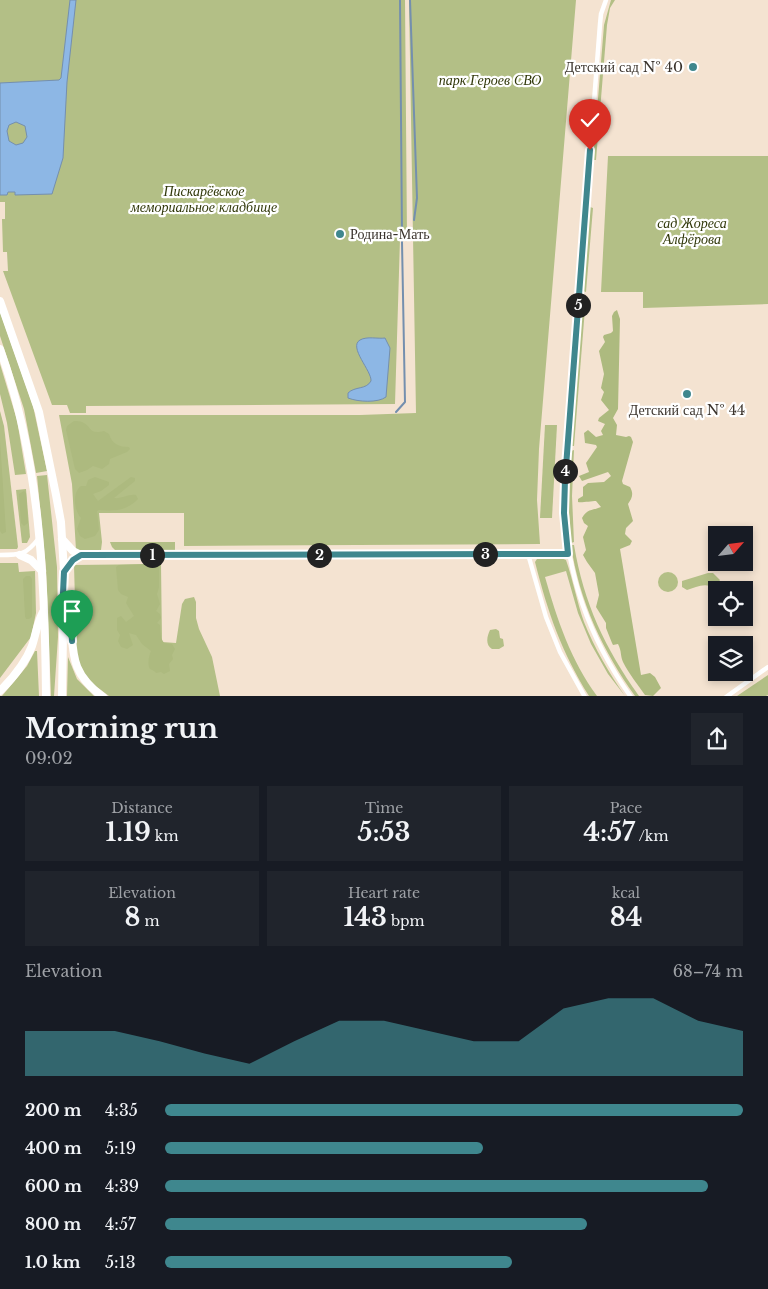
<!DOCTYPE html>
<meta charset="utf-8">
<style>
body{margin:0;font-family:"Libre Baskerville",serif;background:#20242c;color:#f1f3f6;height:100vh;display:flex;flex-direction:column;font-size:19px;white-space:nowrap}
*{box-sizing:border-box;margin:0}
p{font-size:16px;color:#9ea1a6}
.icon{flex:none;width:28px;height:28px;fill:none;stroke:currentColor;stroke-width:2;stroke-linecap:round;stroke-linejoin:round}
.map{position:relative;height:696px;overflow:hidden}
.sheet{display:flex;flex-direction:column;background:#171b24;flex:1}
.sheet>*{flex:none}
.needle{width:32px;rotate:62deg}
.buttons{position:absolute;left:708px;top:526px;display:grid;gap:10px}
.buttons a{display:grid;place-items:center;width:45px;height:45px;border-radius:0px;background:#171b24;box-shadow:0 2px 8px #0003;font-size:25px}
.pin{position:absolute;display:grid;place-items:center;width:42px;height:42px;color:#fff;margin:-51px -21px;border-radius:50% 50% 50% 0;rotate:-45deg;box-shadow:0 0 5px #0007}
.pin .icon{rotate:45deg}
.km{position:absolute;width:25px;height:25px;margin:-12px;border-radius:50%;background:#222;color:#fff;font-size:14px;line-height:25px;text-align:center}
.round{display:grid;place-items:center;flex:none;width:52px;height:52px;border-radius:0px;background:#20242c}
.headline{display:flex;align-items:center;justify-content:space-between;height:85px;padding:0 25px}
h1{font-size:28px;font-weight:700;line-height:38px}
.stats{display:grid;grid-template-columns:repeat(3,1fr);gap:8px;height:85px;padding:5px 25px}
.stats div{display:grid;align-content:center;border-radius:0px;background:#20242c;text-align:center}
.stats b{font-size:25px;font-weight:700}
.stats small{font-size:14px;font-weight:400}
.stats p{font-size:14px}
.chart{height:140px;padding:10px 25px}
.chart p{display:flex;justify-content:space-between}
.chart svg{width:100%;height:90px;margin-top:5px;fill:#3f878e;opacity:.7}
ul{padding:0 25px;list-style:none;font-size:16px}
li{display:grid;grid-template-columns:80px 60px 1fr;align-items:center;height:38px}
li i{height:12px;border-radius:6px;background:#3f878e}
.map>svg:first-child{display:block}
.green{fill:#b3bf86}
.forest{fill:#adba7f}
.water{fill:#8db7e5;stroke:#748fae;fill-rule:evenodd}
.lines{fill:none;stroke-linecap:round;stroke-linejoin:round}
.stream{stroke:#748fae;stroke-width:2}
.street{stroke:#fff;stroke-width:4.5}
.primary{stroke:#fff;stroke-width:8}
.route-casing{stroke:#fff;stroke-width:10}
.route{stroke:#3f878e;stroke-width:6}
.poi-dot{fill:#3f878e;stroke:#fff;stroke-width:2}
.labels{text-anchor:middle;stroke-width:4.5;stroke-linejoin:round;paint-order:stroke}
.poi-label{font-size:14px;fill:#3a332c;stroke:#fff;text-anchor:end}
.park-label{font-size:14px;font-style:italic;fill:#31380a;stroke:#fff}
</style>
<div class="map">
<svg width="768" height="697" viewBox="0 0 768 697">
<rect width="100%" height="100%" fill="#f4e3d1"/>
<g class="green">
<polygon points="0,0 405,0 407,238 400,239 395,404 86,406 86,413 70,413 67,405 52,405 3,271 8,271 7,252 3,252 2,219 5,219 5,202 0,202"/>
<polygon points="409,0 576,0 539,449 537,500 540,544 184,546 184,513 99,513 102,542 101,550 76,550 72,484 59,415 360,415 416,413"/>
<polygon points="611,0 615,0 610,8 607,25 596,160 593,160 604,25"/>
<polygon points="608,156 768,156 768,304 643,308 643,292 601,292"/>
<polygon points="590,207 593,208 586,292 583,291"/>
<polygon points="583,296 586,296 574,446 571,446"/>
<polygon points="0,312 33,406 47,471 36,473 24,409 0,336"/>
<polygon points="0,364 17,420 26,474 15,475 7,423 0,394"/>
<polygon points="0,411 4,426 18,547 17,549 0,549"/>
<polygon points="545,425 557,425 552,518 540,518"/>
<polygon points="574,450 572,496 574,542 571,543 568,496 571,451"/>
<polygon points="47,475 57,567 58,637 54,696 51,696 46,568 37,476"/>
<polygon points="26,489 30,537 27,543 22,543 16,490"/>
<polygon points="110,542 175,542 175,550 115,550 112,547"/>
<path d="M 571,545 L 574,545 C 584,604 605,648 639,696 L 635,696 C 603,651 579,601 571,545 Z"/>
<path d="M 540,558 L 561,558 L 566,560 C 573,580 577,602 584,622 C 595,649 609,673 625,696 L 608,674 L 591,644 L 578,613 L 566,571 L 545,577 C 557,619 571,661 597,696 L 589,696 C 561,651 548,613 535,562 L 537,559 Z"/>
<polygon points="0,563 18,563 19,572 35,571 36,613 31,637 0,678"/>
<polygon points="161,564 162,642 176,643 182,604 185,599 194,597 196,602 196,618 199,629 212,657 220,696 109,696 93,684 80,668 73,637 76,637 74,565"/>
<circle cx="668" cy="582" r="10"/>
<path d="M 708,573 L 713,573 L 720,580 L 715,588 C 705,582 696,587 687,590 L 682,587 L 682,581 Z"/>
<path d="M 496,629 L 499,631 L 500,638 L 503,639 L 504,646 L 499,649 L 492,649 C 485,645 487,636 490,630 Z"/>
<polygon points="35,651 37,651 39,696 2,696 27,666"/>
<polygon points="68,657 77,679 94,696 67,696"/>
<polygon points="768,675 768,695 766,696 737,696"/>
</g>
<g class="forest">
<path d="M 617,310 L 620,319 L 618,409 L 613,418 L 617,425 L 616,435 L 626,437 L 629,436 L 631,437 L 633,442 L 622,481 L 623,484 L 630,487 C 634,494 632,498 628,504 L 633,521 L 626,528 L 625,534 L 632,541 L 630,545 L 620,549 L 641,675 L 650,673 L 655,677 L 661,688 L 653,696 L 645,695 C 638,685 629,674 623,662 C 620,655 622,652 618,644 L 613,645 L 612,643 L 606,628 L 606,623 L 596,607 L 599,595 L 595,573 L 587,562 L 583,555 L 586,550 L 583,537 L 588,526 L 584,523 L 582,518 C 588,508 592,511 601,507 L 596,501 C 591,501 581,503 578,502 L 578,499 L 583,496 L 583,487 L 588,483 L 604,482 L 611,476 L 608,472 L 582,481 L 579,476 L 589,472 L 586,463 L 597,447 L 596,445 L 585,443 L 584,433 L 588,430 L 596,437 L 603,435 L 601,431 L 605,424 L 598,421 L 599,418 L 609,410 L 601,400 L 604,392 L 601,388 L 604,374 L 599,351 L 605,342 L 603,337 L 604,335 L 611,333 L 613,331 L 612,316 L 614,312 Z"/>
<path d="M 74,421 C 77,421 80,421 82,422 C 92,426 88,435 104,431 L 109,434 C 112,444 119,447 129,447 L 130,449 L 127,452 L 110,459 L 109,464 L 102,469 L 93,466 L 87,470 L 79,473 L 75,469 L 66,430 L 67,426 Z"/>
<polygon points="0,440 6,532 2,534 0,531"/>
<path d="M 95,477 L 109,482 L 109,485 L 101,491 L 93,494 L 98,501 L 131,477 L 135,478 L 135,481 L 114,498 C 122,499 128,494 136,495 L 138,499 C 127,511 114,511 99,510 L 97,511 L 99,530 L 95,536 L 85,539 L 80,536 L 77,529 L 81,518 C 74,510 72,493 81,486 L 86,486 L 88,480 Z"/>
<polygon points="24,491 26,493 28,523 24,526 21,523 19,494"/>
<path d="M 146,564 L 158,567 L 159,569 L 159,587 L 157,594 L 160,604 L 156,611 L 160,614 L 161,618 L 157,623 L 160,625 L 161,638 L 164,643 L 172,644 L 175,649 L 172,655 L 173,659 L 169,664 L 170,671 L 164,674 L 161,672 L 156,673 C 155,671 152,670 150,669 C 147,665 149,655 151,651 L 142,644 L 136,635 L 129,633 L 133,645 L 127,649 L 121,647 L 118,641 L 120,635 L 117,630 L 117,618 L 121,616 L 126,622 L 134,616 L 126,603 L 128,597 L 121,594 L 118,590 L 116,567 L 119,565 Z"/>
<polygon points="26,576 30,576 32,579 32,617 29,619 26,619 25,616 23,579"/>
</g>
<g class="water">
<path d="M 70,0 L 76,0 L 67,82 L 63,158 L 52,194 L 15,195 L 15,192 L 8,192 L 7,195 L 0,195 L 0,83 L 59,80 L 61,78 ZM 16,122 L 25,126 L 27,137 L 23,143 L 16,145 L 9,141 L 7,131 L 9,125 Z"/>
<path d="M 385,338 L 390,348 L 386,397 C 378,403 358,402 348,398 L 348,393 C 355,386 366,390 371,381 C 372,371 348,347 360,340 C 367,336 378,339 385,338 Z"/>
</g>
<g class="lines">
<g class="stream">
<polyline points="400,0 402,235"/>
<polyline points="410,0 417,198 414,220"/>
<polyline points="396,412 405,402 402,242"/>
</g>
<g class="street">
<path d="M 606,0 L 601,14 L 600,24 L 565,480 C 561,560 584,631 631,697"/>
<polyline points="528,554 546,617 560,652 585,697"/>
<path d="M 0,555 C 21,555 26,555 39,538"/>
<polyline points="65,571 73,560 81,555 569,554"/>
<polyline points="726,697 768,667"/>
</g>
<g class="primary">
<polyline points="0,301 39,412 56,495 61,522 64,572 62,697"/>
<path d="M 0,349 C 40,460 45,579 46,697"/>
<polyline points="62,539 73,551 81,555"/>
<polyline points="20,555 31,560 42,571"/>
<path d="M 65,597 C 80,639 59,665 103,697"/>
<path d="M 0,691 C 13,678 25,664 32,646 C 36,634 37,623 43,612"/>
</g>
</g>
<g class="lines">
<g class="route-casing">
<polyline id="route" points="72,641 70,610 63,593 64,572 73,560 81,555 568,554 564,513 565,480 590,150"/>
</g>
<use href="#route" class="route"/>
</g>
<g class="poi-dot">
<circle cx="693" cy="67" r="5"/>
<circle cx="340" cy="234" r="5"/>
<circle cx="687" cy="394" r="5"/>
</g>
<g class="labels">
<g class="poi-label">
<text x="683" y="72">Детский сад № 40</text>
<text x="350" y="239" text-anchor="start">Родина-Мать</text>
<text x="687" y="415" text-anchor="middle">Детский сад № 44</text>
</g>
<g class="park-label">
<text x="490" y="85">парк Героев СВО</text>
<text x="204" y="196">Пискарёвское<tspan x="204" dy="16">мемориальное кладбище</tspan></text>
<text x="692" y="228">сад Жореса<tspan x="692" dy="16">Алфёрова</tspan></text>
</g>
</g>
</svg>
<div class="buttons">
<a><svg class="needle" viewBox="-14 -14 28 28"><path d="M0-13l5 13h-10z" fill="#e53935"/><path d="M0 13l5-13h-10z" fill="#9ea1a6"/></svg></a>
<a><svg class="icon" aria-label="locate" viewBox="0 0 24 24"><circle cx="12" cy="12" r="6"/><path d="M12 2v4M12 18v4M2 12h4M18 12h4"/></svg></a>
<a><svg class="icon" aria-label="layers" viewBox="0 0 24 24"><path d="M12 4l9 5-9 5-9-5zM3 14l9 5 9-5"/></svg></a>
</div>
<div class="pin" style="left:72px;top:641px;background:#1e9e55"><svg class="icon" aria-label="arrive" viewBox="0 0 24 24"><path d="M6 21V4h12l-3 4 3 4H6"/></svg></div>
<div class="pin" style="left:590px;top:150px;background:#d93025"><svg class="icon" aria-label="check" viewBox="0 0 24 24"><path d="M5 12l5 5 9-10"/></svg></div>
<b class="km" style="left:152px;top:555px">1</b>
<b class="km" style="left:319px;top:555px">2</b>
<b class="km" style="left:485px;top:554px">3</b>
<b class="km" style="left:565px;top:471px">4</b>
<b class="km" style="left:578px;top:305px">5</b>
</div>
<section class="sheet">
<div class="headline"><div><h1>Morning run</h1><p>09:02</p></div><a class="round"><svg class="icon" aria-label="share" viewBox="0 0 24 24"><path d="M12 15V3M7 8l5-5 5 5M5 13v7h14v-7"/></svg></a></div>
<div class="stats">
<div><p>Distance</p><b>1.19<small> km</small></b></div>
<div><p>Time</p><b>5:53</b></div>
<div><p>Pace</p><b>4:57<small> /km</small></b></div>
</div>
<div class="stats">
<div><p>Elevation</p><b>8<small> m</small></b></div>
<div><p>Heart rate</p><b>143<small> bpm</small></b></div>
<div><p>kcal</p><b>84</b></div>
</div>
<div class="chart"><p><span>Elevation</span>68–74 m</p>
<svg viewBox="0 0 160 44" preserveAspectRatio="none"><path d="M0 44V22L10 22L20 22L30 27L40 33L50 38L60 27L70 17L80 17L90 22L100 27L110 27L120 11L130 6L140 6L150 17L160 22V44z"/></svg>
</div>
<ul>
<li><b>200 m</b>4:35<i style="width:100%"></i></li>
<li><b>400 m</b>5:19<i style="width:55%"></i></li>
<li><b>600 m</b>4:39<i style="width:94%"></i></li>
<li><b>800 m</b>4:57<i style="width:73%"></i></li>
<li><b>1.0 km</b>5:13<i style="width:60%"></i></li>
</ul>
</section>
